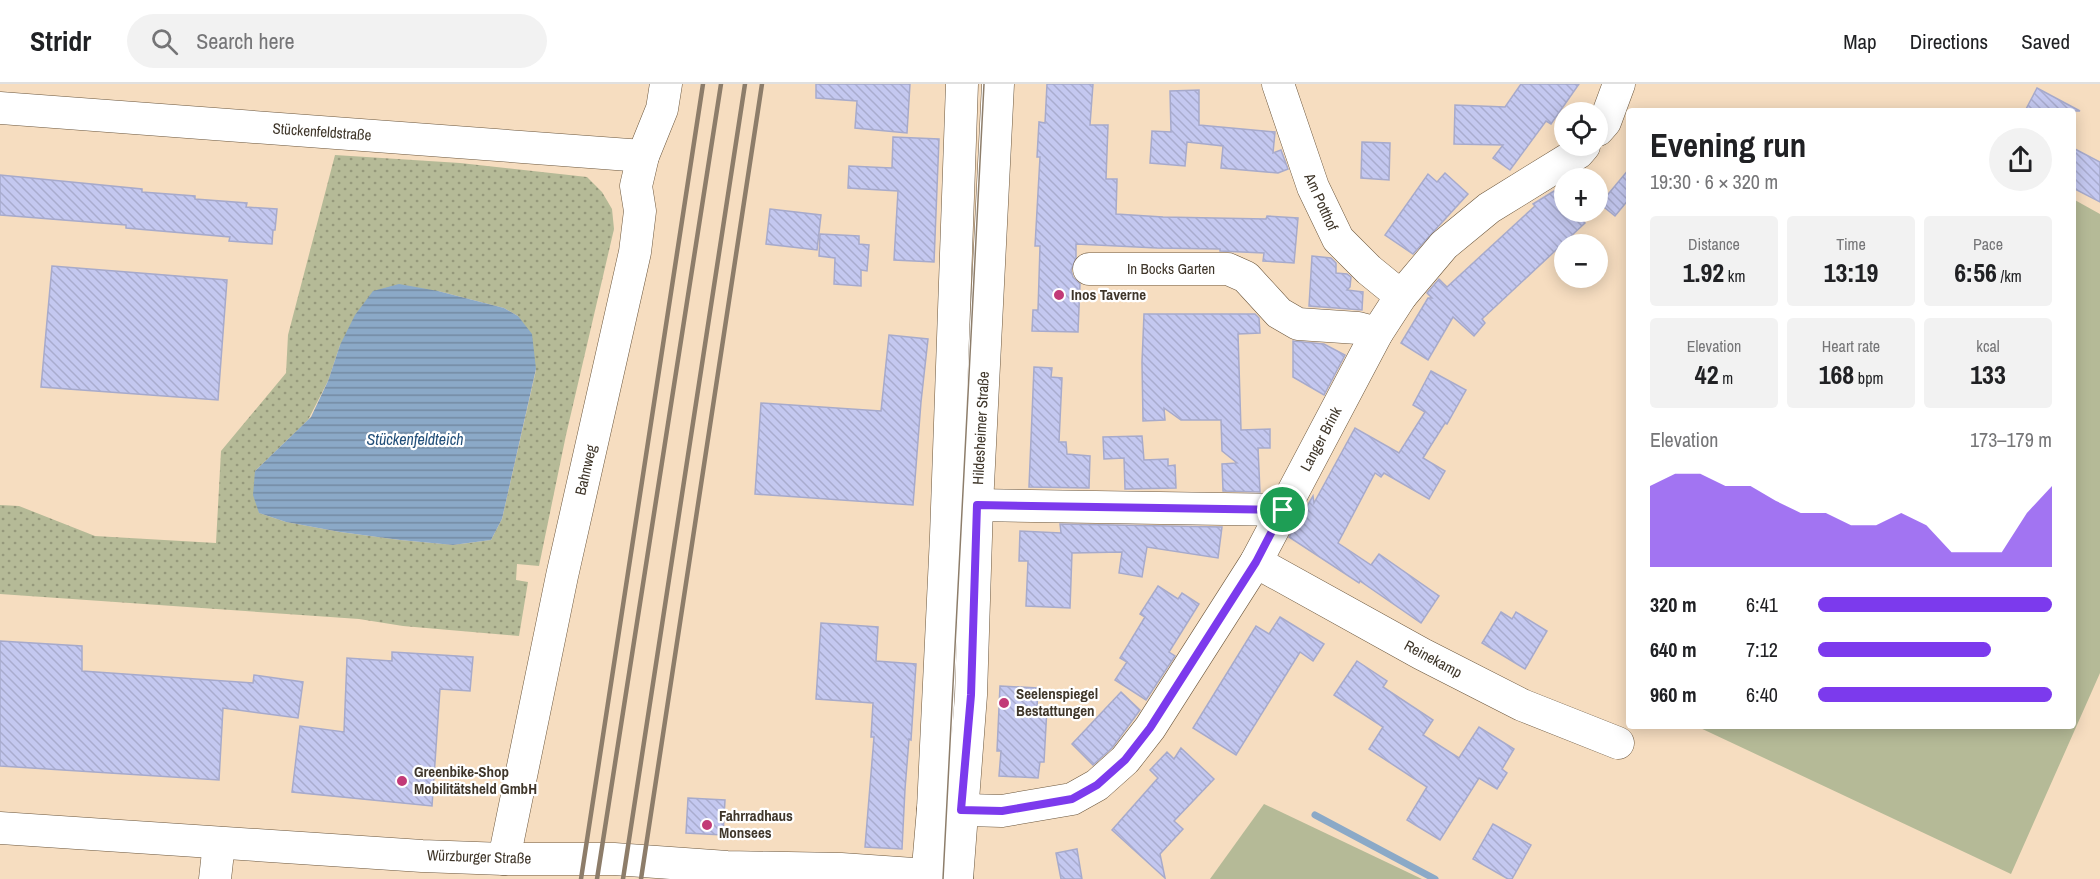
<!DOCTYPE html>
<meta charset="utf-8">
<style>
body{margin:0;font-family:"Archivo Narrow",sans-serif;background:#f2f2f2;color:#202124;height:100vh;display:flex;flex-direction:column;font-size:22px;white-space:nowrap}
*{box-sizing:border-box;margin:0}
p{font-size:20px;color:#757577}
.icon{flex:none;width:33px;height:33px;fill:none;stroke:currentColor;stroke-width:2;stroke-linecap:round;stroke-linejoin:round}
.map{position:relative;flex:1;overflow:hidden}
.details{position:absolute;left:1626px;top:24px;width:450px;height:621px;display:flex;flex-direction:column;background:#fff;border-radius:6px;box-shadow:0 3px 15px #0003}
.details>*{flex:none}
.controls{position:absolute;left:1554px;top:18px;display:grid;gap:12px}
.controls a{display:grid;place-items:center;width:54px;height:54px;border-radius:50%;background:#fff;box-shadow:0 3px 15px #0003;font-size:30px}
.pin{position:absolute;display:grid;place-items:center;width:51px;height:51px;color:#fff;margin:-26px;border:3px solid #fff;border-radius:50%;box-shadow:0 2px 6px #0007}
.round{display:grid;place-items:center;flex:none;width:63px;height:63px;border-radius:32px;background:#f2f2f2}
.head{display:flex;align-items:center;justify-content:space-between;height:102px;padding:0 24px}
h1{font-size:33px;font-weight:800;line-height:45px}
.figures{display:grid;grid-template-columns:repeat(3,1fr);gap:9px;height:102px;padding:6px 24px}
.figures div{display:grid;align-content:center;border-radius:6px;background:#f2f2f2;text-align:center}
.figures b{font-size:26px;font-weight:800}
.figures small{font-size:16px;font-weight:400}
.figures p{font-size:16px}
.chart{height:168px;padding:12px 24px}
.chart p{display:flex;justify-content:space-between}
.chart svg{width:100%;height:108px;margin-top:6px;fill:#7c3aed;opacity:.7}
ul{padding:0 24px;list-style:none;font-size:20px}
li{display:grid;grid-template-columns:96px 72px 1fr;align-items:center;height:45px}
li i{height:15px;border-radius:8px;background:#7c3aed}
header{display:flex;align-items:center;gap:36px;box-sizing:border-box;height:84px;padding:0 30px;background:#fff;border-bottom:2px solid #e0e0e0}
header strong{font-size:28px}
nav{display:flex;gap:33px;margin-inline-start:auto;font-size:21px}
.search{width:420px;height:54px;background:#f2f2f2;display:flex;align-items:center;gap:15px;box-sizing:border-box;padding:0 21px;border-radius:33px;color:#757577;font-size:22px}
.map>svg:first-child{display:block}
.grass{fill:#b5ba97}
.park{fill:url(#park-dots);fill-rule:evenodd}
.water{fill:url(#water-rules)}
.lines{fill:none;stroke-linecap:round;stroke-linejoin:round}
.stream{stroke:#8ba9c7;stroke-width:7}
.building{fill:url(#building-back-hatch);stroke:#a7aacb;stroke-width:1.5}
.minor-casing{stroke:#6b563c;stroke-width:33}
.minor{stroke:#fff;stroke-width:32}
.tram{stroke:#8d7d6a;stroke-width:1.5}
.rail{stroke:#8d7d6a;stroke-width:4.5}
.route-casing{stroke:#fff;stroke-width:12}
.route{stroke:#7c3aed;stroke-width:8}
.poi-dot{fill:#c23a77;stroke:#fff;stroke-width:2}
.labels{text-anchor:middle;stroke-width:4.5;stroke-linejoin:round;paint-order:stroke}
.street-label{font-size:15px;fill:#3f362a;stroke:#fff}
.poi-label{font-size:15px;font-weight:bold;fill:#3f362a;stroke:#fff;text-anchor:start}
.water-label{font-size:16px;font-style:italic;fill:#224f79;stroke:#fff}
</style>
<header>
<strong>Stridr</strong>
<div class="search"><svg class="icon" aria-label="search" viewBox="0 0 24 24"><circle cx="10" cy="10" r="6"/><path d="M15 15l6 6"/></svg>Search here</div>
<nav><a>Map</a><a>Directions</a><a>Saved</a></nav>
</header>
<div class="map">
<svg width="2100" height="795" viewBox="0 0 2100 795">
<defs>
<pattern id="park-dots" width="8" height="8" patternUnits="userSpaceOnUse" patternTransform="scale(1.5)"><rect width="8" height="8" fill="#b5ba97"/><path d="M2 2h.1M6 6h.1" fill="none" stroke="#95987b" stroke-width="1.8" stroke-linecap="round"/></pattern>
<pattern id="water-rules" width="6" height="5" patternUnits="userSpaceOnUse" patternTransform="scale(1.5)"><rect width="6" height="5" fill="#8ba9c7"/><path d="M0 2.5h6" fill="none" stroke="#738aa2"/></pattern>
<pattern id="building-back-hatch" width="6" height="6" patternUnits="userSpaceOnUse" patternTransform="scale(1.5)"><rect width="6" height="6" fill="#c4c8f0"/><path d="M-1 5l2 2M0 0l6 6M5-1l2 2" fill="none" stroke="#a9acce"/></pattern>
</defs>
<rect width="100%" height="100%" fill="#f6ddc0"/>
<g class="grass">
<polygon points="2073,115 2100,130 2100,589 2011,790 1696,642 2073,642"/>
<polygon points="1264,720 1422,795 1210,795"/>
</g>
<path class="park" d="M 335,71 L 460,79 L 587,93 L 602,108 L 612,125 L 614,145 L 566,351 L 539,482 L 517,480 L 516,496 L 528,498 L 519,552 L 403,542 L 359,535 L 0,510 L 0,421 L 19,422 L 95,452 L 216,459 L 221,367 L 286,289 L 288,251 ZM 438,207 L 504,224 L 518,232 L 536,286 L 502,435 L 491,456 L 453,461 L 400,456 L 340,448 L 286,438 L 259,429 L 255,387 L 308,336 L 328,297 L 340,261 Z"/>
<polygon class="water" points="399,200 438,207 504,224 518,232 532,250 536,285 502,435 491,456 453,461 400,456 340,448 286,438 259,429 253,411 255,387 311,333 328,297 340,261 355,231 373,207"/>
<g class="lines">
<polyline class="stream" points="1315,731 1435,795"/>
</g>
<g class="building">
<polygon points="816,0 910,0 907,49 855,44 857,17 816,14"/>
<polygon points="1047,0 1093,0 1090,41 1108,41 1106,95 1117,95 1116,130 1163,133 1266,135 1267,132 1298,134 1294,179 1263,177 1264,169 1220,167 1220,165 1157,164 1076,160 1076,174 1071,186 1073,193 1080,200 1078,248 1032,247 1033,226 1038,226 1040,162 1035,162 1040,73 1037,73 1039,38 1045,39"/>
<polygon points="1521,0 1579,0 1551,40 1546,37 1510,86 1493,74 1503,61 1454,60 1455,21 1505,23"/>
<polygon points="2037,4 2080,27 2025,27"/>
<polygon points="1199,6 1199,41 1275,48 1273,69 1281,66 1288,85 1278,89 1221,84 1223,62 1187,58 1185,82 1150,79 1152,47 1171,48 1170,7"/>
<polygon points="893,53 939,55 934,178 894,176 898,107 848,104 849,82 892,84"/>
<polygon points="1362,58 1390,59 1389,96 1361,94"/>
<polygon points="2073,64 2100,78 2100,118 2073,104"/>
<polygon points="1629,85 1629,115 1615,132 1600,120"/>
<polygon points="1445,89 1468,110 1413,170 1385,151 1428,90 1437,98"/>
<polygon points="0,91 142,105 142,108 195,112 195,115 247,119 246,123 277,125 275,146 273,146 272,160 229,157 230,153 126,144 126,141 0,131"/>
<polygon points="1554,107 1564,117 1564,128 1574,128 1585,139 1482,235 1485,239 1474,252 1453,233 1428,276 1401,259 1428,214 1432,214 1427,209 1439,195 1447,203 1535,122 1533,120"/>
<polygon points="770,125 821,131 817,166 766,160"/>
<polygon points="820,150 859,152 859,160 869,161 867,187 861,186 861,202 834,200 835,174 819,172"/>
<polygon points="1312,172 1331,174 1336,179 1336,189 1347,190 1351,193 1350,203 1347,206 1363,208 1362,226 1309,222"/>
<polygon points="52,182 227,196 218,316 41,303"/>
<polygon points="1144,230 1255,230 1259,234 1260,249 1238,250 1241,346 1270,345 1270,364 1258,364 1260,408 1223,407 1222,380 1237,379 1222,367 1221,336 1181,336 1164,324 1165,336 1143,337 1142,278"/>
<polygon points="889,251 928,255 921,318 913,421 755,410 761,319 881,327"/>
<polygon points="1293,257 1324,260 1345,271 1324,311 1293,293"/>
<polygon points="1034,283 1052,284 1051,293 1062,294 1059,358 1066,358 1067,370 1090,372 1089,404 1029,403"/>
<polygon points="1431,287 1466,306 1447,340 1445,339 1423,374 1445,387 1429,415 1384,389 1381,393 1375,389 1338,459 1371,481 1379,470 1439,512 1421,539 1360,497 1359,499 1289,453 1313,412 1314,419 1355,344 1399,369 1425,328 1413,321"/>
<polygon points="1142,352 1144,376 1168,375 1168,382 1175,381 1176,404 1125,405 1124,374 1104,375 1103,353"/>
<polygon points="1060,440 1169,442 1222,443 1218,474 1147,463 1142,493 1119,489 1122,468 1072,469 1070,524 1026,522 1028,477 1019,477 1020,447 1061,449"/>
<polygon points="1158,502 1178,515 1182,509 1199,520 1169,568 1175,572 1146,616 1115,596 1127,578 1120,574 1145,533 1140,530"/>
<polygon points="1501,528 1512,535 1516,528 1547,547 1525,585 1482,559"/>
<polygon points="1280,533 1324,560 1313,577 1300,568 1236,671 1193,644 1256,542 1269,550"/>
<polygon points="821,539 878,543 876,577 916,580 911,656 909,655 905,705 902,765 865,763 874,653 871,653 873,619 816,615"/>
<polygon points="0,557 82,562 82,587 253,599 254,591 303,598 298,634 223,624 219,696 0,682"/>
<polygon points="392,568 473,573 470,607 440,605 432,722 292,708 300,642 344,648 347,574 392,577"/>
<polygon points="1357,577 1387,597 1383,603 1433,636 1423,651 1459,674 1479,643 1514,665 1502,685 1507,689 1497,705 1479,694 1440,756 1407,736 1427,703 1369,665 1383,643 1334,611"/>
<polygon points="1000,602 1038,604 1037,624 1047,624 1044,678 1040,678 1038,694 999,692 1001,667 997,667"/>
<polygon points="1121,608 1140,626 1112,664 1093,681 1072,660"/>
<polygon points="1181,664 1214,695 1174,737 1183,745 1160,770 1165,794 1112,746 1158,694 1150,686 1167,668 1174,675"/>
<polygon points="688,714 725,716 723,751 686,749"/>
<polygon points="1493,740 1531,761 1512,795 1508,795 1473,775"/>
<polygon points="1077,765 1082,795 1061,795 1056,769"/>
</g>
<g class="lines">
<g class="minor-casing">
<g id="minor">
<polyline points="1278,0 1313,103 1338,155 1369,186 1401,212"/>
<polyline points="0,24 643,72"/>
<polyline points="1598,46 1605,38 1619,0"/>
<polyline points="1089,185 1228,185 1246,193 1279,229 1298,240 1358,244 1377,249"/>
<polyline points="977,421 1283,426"/>
<polyline points="1256,478 1422,570 1522,621 1618,659"/>
<polyline points="933,725 1002,727 1072,715 1097,701 1125,676 1150,644 1256,478 1377,249 1401,212 1444,161 1489,124 1578,69 1584,62"/>
<polyline points="0,744 422,772 504,775 614,775 727,783 841,785 957,793"/>
<polyline points="504,775 562,492 635,168 640,127 636,102 643,72 662,25 666,0"/>
<polyline points="215,795 219,759"/>
<polyline points="927,795 933,725 946,452 962,0"/>
<polyline points="957,795 971,611 977,421 998,0"/>
</g>
</g>
<use href="#minor" class="minor"/>
<polyline class="tram" points="943,795 984,0"/>
<g class="rail">
<polyline points="581,795 703,0"/>
<polyline points="597,795 721,0"/>
<polyline points="623,795 745,0"/>
<polyline points="641,795 762,0"/>
</g>
</g>
<g class="lines">
<g class="route-casing">
<polygon id="route" points="977,421 1283,426 1256,478 1150,644 1125,676 1097,701 1072,715 1002,727 961,726 971,611"/>
</g>
<use href="#route" class="route"/>
</g>
<g class="poi-dot">
<circle cx="1059" cy="211" r="6"/>
<circle cx="1004" cy="619" r="6"/>
<circle cx="402" cy="697" r="6"/>
<circle cx="707" cy="741" r="6"/>
</g>
<g class="labels">
<g class="street-label">
<text transform="translate(322 48) rotate(4)" y="5">Stückenfeldstraße</text>
<text transform="translate(1321 118) rotate(66)" y="5">Am Potthof</text>
<text x="1171" y="190">In Bocks Garten</text>
<text transform="translate(981 344) rotate(-87)" y="5">Hildesheimer Straße</text>
<text transform="translate(1321 355) rotate(-62)" y="5">Langer Brink</text>
<text transform="translate(586 386) rotate(-77)" y="5">Bahnweg</text>
<text transform="translate(1433 575) rotate(28)" y="5">Reinekamp</text>
<text transform="translate(479 773) rotate(2)" y="5">Würzburger Straße</text>
</g>
<g class="poi-label">
<text x="1071" y="216">Inos Taverne</text>
<text x="1016" y="615">Seelenspiegel<tspan x="1016" dy="17">Bestattungen</tspan></text>
<text x="414" y="693">Greenbike-Shop<tspan x="414" dy="17">Mobilitätsheld GmbH</tspan></text>
<text x="719" y="737">Fahrradhaus<tspan x="719" dy="17">Monsees</tspan></text>
</g>
<g class="water-label">
<text x="415" y="361">Stückenfeldteich</text>
</g>
</g>
</svg>
<div class="controls">
<a><svg class="icon" aria-label="locate" viewBox="0 0 24 24"><circle cx="12" cy="12" r="6"/><path d="M12 2v4M12 18v4M2 12h4M18 12h4"/></svg></a>
<a>+</a>
<a>−</a>
</div>
<div class="pin" style="left:1283px;top:426px;background:#1e9e55"><svg class="icon" aria-label="arrive" viewBox="0 0 24 24"><path d="M6 21V4h12l-3 4 3 4H6"/></svg></div>
<section class="details">
<div class="head"><div><h1>Evening run</h1><p>19:30 · 6 × 320 m</p></div><a class="round"><svg class="icon" aria-label="share" viewBox="0 0 24 24"><path d="M12 15V3M7 8l5-5 5 5M5 13v7h14v-7"/></svg></a></div>
<div class="figures">
<div><p>Distance</p><b>1.92<small> km</small></b></div>
<div><p>Time</p><b>13:19</b></div>
<div><p>Pace</p><b>6:56<small> /km</small></b></div>
</div>
<div class="figures">
<div><p>Elevation</p><b>42<small> m</small></b></div>
<div><p>Heart rate</p><b>168<small> bpm</small></b></div>
<div><p>kcal</p><b>133</b></div>
</div>
<div class="chart"><p><span>Elevation</span>173–179 m</p>
<svg viewBox="0 0 160 44" preserveAspectRatio="none"><path d="M0 44V11L10 6L20 6L30 11L40 11L50 17L60 22L70 22L80 27L90 27L100 22L110 27L120 38L130 38L140 38L150 22L160 11V44z"/></svg>
</div>
<ul>
<li><b>320 m</b>6:41<i style="width:100%"></i></li>
<li><b>640 m</b>7:12<i style="width:74%"></i></li>
<li><b>960 m</b>6:40<i style="width:100%"></i></li>
</ul>
</section>
</div>
